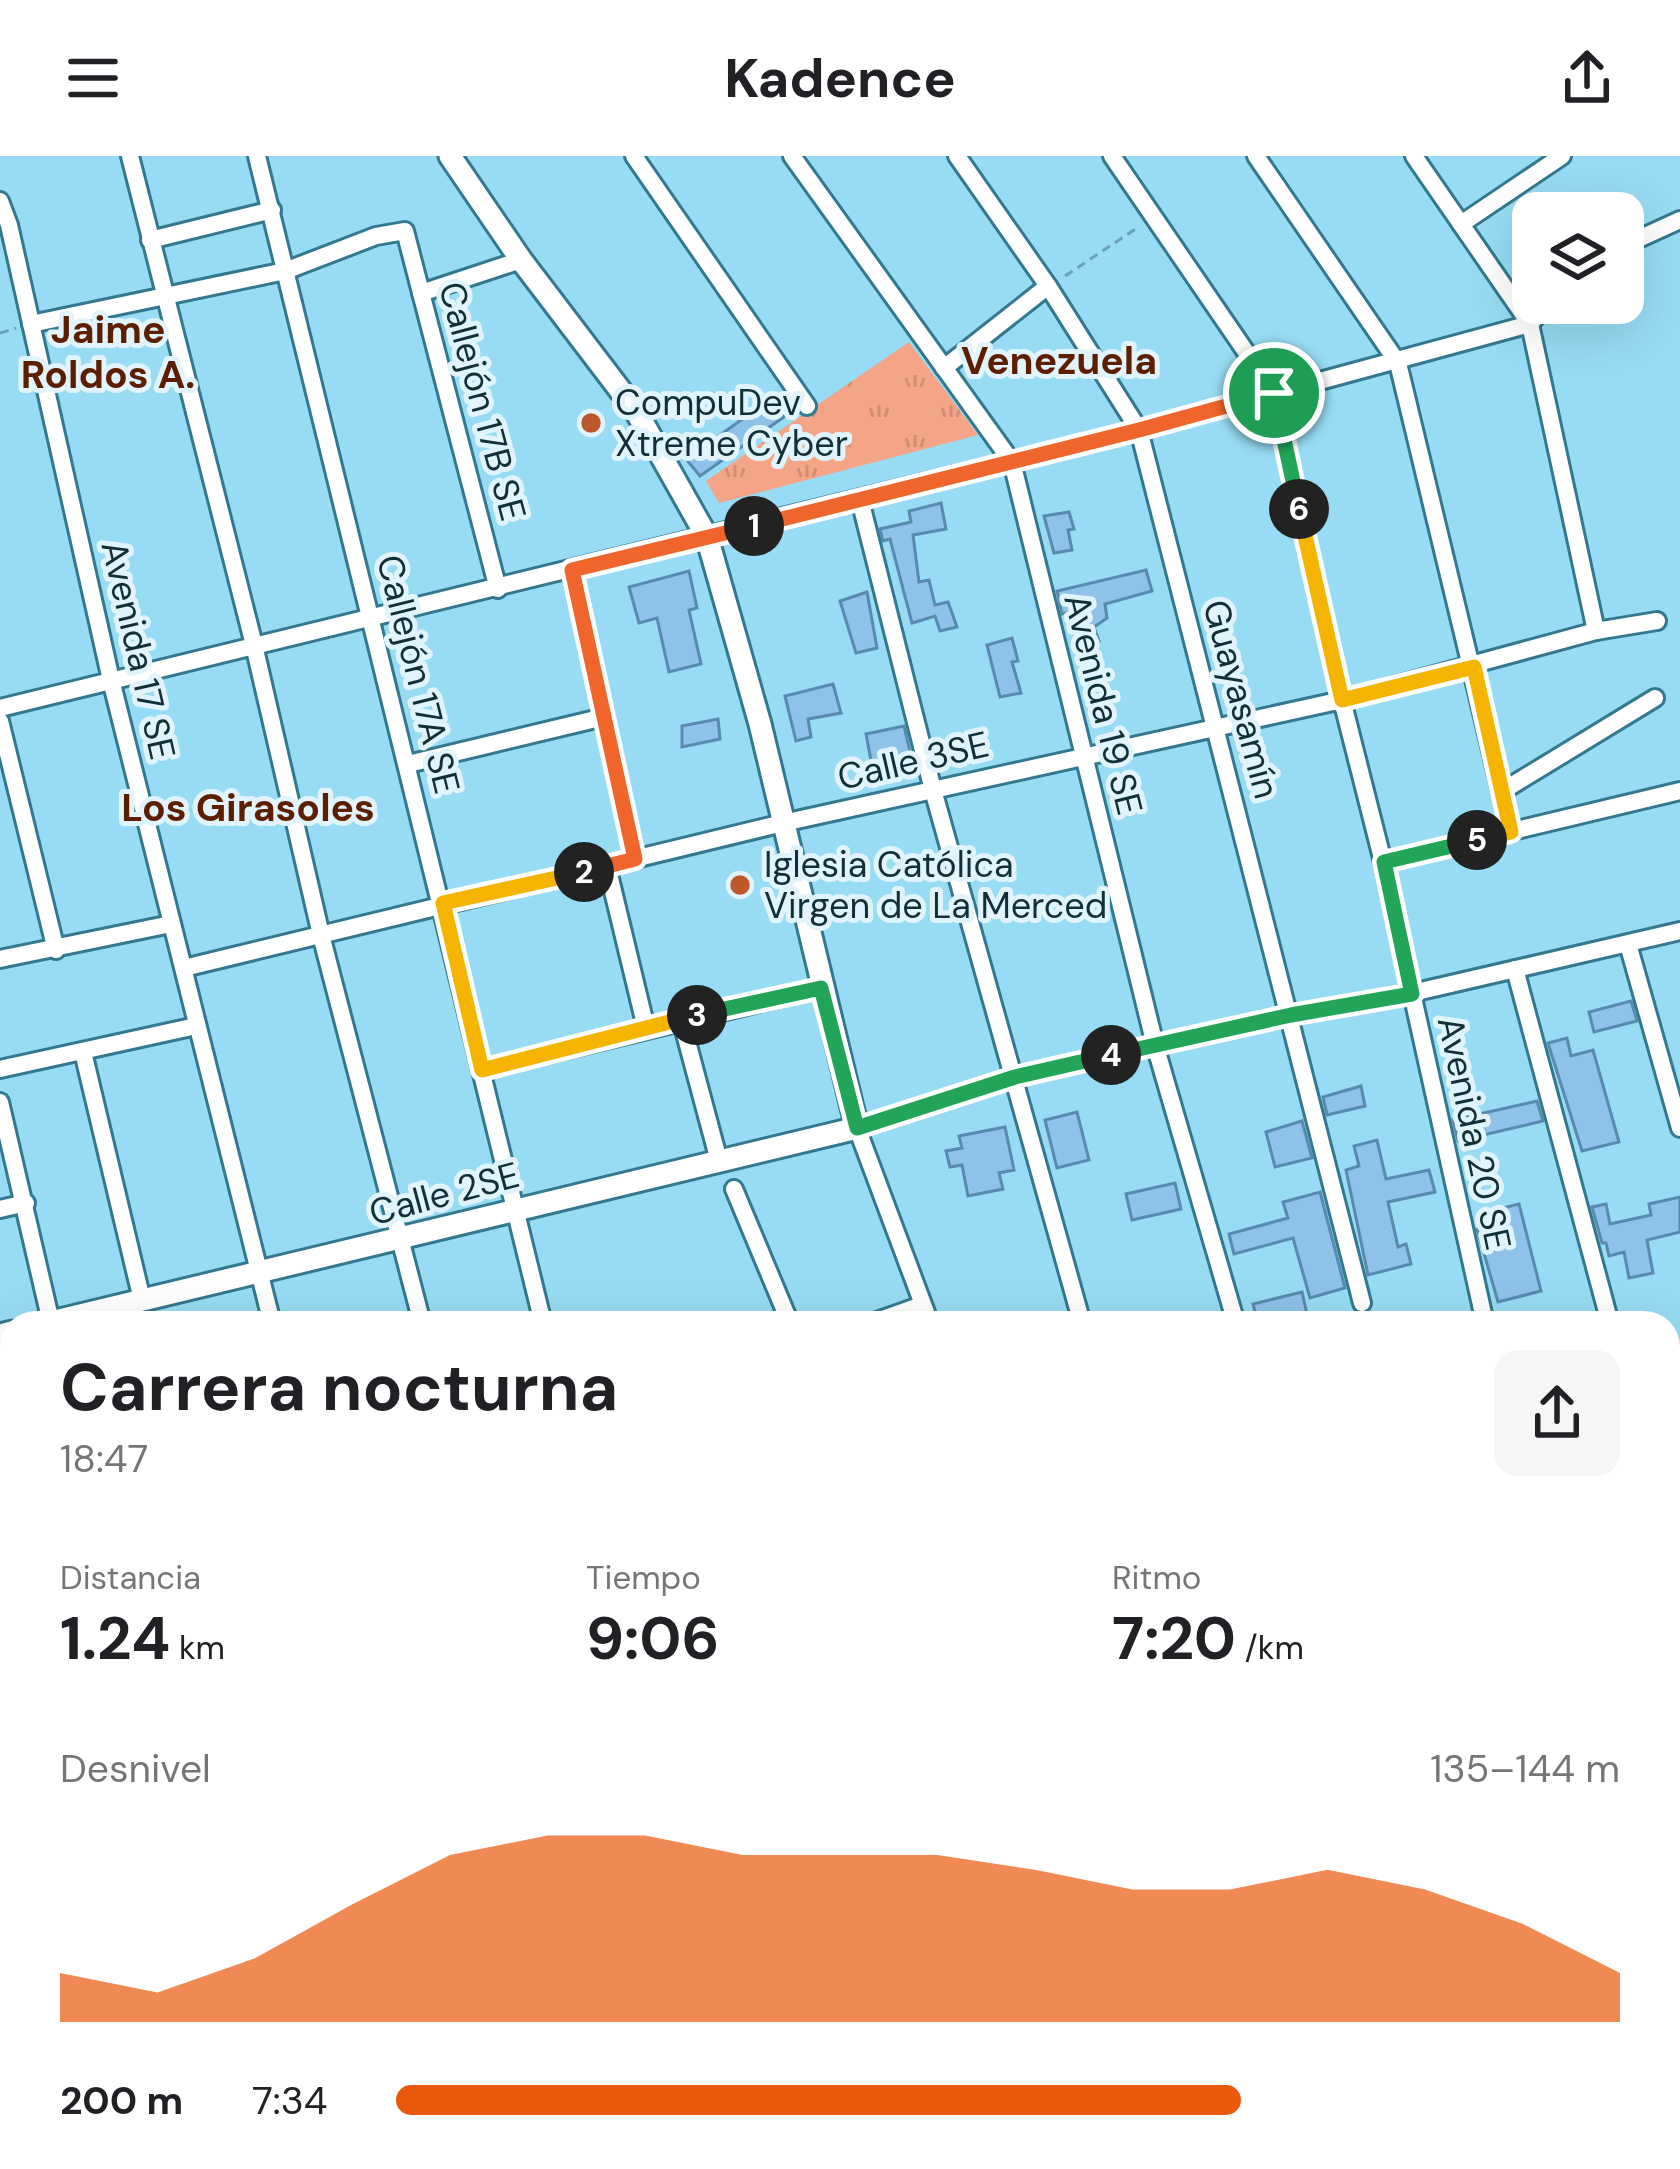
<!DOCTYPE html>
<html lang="es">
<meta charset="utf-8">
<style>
body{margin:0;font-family:"DM Sans",sans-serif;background:#f6f6f6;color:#202124;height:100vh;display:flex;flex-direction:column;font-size:45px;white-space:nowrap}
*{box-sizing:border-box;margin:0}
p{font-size:39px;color:#757577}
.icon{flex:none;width:66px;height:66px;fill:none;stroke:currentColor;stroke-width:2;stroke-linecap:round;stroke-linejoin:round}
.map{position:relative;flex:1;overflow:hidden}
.side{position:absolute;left:0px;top:1155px;width:1680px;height:858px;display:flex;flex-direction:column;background:#fff;border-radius:36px 36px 0 0;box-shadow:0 12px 48px #0002}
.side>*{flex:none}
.buttons{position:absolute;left:1512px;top:36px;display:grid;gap:24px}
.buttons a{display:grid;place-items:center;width:132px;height:132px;border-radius:24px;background:#fff;box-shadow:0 12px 48px #0002;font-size:60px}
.pin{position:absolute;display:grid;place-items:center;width:102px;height:102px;color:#fff;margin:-51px;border:6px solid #fff;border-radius:50%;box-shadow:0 3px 12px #0007}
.km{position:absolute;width:60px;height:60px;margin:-30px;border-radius:50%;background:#222;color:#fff;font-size:33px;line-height:60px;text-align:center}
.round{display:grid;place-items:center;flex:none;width:126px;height:126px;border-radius:24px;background:#f6f6f6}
.head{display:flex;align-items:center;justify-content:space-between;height:204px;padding:0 60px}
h1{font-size:66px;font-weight:700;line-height:90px}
.metrics{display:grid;grid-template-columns:repeat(3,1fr);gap:18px;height:204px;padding:12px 60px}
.metrics div{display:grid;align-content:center}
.metrics b{font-size:60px;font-weight:700}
.metrics small{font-size:33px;font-weight:400}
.metrics p{font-size:33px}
.chart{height:336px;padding:24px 60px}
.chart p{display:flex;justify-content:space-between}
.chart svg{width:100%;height:216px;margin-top:12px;fill:#ea580c;opacity:.7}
ul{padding:0 60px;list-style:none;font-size:39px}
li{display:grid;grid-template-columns:192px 144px 1fr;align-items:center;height:90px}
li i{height:30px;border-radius:15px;background:#ea580c}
header{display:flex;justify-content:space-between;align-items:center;height:156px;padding:0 60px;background:#fff;font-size:54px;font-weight:700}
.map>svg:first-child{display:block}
.park{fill:url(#park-tufts)}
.building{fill:#8fc2e9;stroke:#5889ae;stroke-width:3}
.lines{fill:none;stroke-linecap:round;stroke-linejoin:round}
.minor-casing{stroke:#33788f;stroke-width:22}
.tertiary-casing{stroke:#33788f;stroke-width:27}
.path{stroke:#6ba2b5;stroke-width:3;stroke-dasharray:9 6;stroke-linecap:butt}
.minor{stroke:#fff;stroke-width:16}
.tertiary{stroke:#fff;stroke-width:21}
.split-1-casing{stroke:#fff;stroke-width:24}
.split-2-casing{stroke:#fff;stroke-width:24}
.split-3-casing{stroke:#fff;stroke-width:24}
.split-4-casing{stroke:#fff;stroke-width:24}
.split-5-casing{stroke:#fff;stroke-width:24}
.split-6-casing{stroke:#fff;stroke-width:24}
.split-7-casing{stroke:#fff;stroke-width:24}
.split-1{stroke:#f0652b;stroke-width:15}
.split-2{stroke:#f0652b;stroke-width:15}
.split-3{stroke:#f5b400;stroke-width:15}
.split-4{stroke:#22a559;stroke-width:15}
.split-5{stroke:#22a559;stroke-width:15}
.split-6{stroke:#f5b400;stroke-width:15}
.split-7{stroke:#22a559;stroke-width:15}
.poi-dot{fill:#be572b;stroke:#e1f4fc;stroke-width:4.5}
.labels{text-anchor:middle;stroke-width:10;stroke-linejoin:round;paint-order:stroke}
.street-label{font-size:36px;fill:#122f38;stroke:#e1f4fc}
.poi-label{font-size:36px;fill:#122f38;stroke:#e1f4fc;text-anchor:start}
.neighbourhood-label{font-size:39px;font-weight:bold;fill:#5d1e00;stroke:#e1f4fc}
</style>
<header><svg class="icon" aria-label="menu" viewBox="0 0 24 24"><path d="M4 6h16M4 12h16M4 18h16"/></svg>Kadence<svg class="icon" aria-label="share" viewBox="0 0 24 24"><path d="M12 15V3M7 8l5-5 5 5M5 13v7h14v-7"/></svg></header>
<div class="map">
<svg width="1680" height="2013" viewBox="0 0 1680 2013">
<defs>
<pattern id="park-tufts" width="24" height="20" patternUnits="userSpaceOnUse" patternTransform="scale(3)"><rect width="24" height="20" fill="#f4a587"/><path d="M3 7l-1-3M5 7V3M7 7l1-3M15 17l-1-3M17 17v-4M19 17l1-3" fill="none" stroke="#d08e75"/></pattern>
</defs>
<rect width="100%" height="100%" fill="#97dcf4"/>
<polygon class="park" points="909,186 978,279 719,347 706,325"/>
<g class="building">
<polygon points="771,243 784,261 700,320 686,303"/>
<polygon points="941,347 946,373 913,379 919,426 929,424 935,449 948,446 957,471 940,475 935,460 912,467 890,383 883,385 880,373 911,366 909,355"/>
<polygon points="1069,356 1074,373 1068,374 1072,394 1054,397 1044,360"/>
<polygon points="1146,414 1152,435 1105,448 1107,462 1094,471 1099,485 1080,490 1070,456 1062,458 1057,435"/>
<polygon points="689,415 697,452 689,454 701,508 669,516 657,462 639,467 629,431"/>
<polygon points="867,436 877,492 856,497 840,445"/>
<polygon points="1012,482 1018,505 1012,506 1021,537 1000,541 987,489"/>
<polygon points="833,528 841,557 808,563 811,581 796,585 785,540"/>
<polygon points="718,563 720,583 682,591 682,570"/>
<polygon points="904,570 911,600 872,610 866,578"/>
<polygon points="1631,845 1637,865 1594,876 1589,856"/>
<polygon points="1567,882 1571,900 1593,894 1619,986 1582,995 1548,887"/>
<polygon points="1361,930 1365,950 1327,959 1323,941"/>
<polygon points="1537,945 1543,965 1458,985 1453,964"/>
<polygon points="1077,956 1089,1004 1057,1012 1045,964"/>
<polygon points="1302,965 1312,1002 1275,1011 1266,976"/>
<polygon points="1005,971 1014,1014 999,1017 1003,1033 968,1040 962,1009 950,1011 946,995 962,992 959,980"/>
<polygon points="1377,984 1386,1023 1429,1014 1435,1036 1388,1046 1398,1091 1406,1088 1411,1108 1368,1119 1346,1014 1359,1010 1354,990"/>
<polygon points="1175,1027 1181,1053 1132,1064 1126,1038"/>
<polygon points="1320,1036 1345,1132 1310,1142 1293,1082 1234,1098 1229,1078 1288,1062 1283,1046"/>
<polygon points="1680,1041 1680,1076 1647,1084 1653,1117 1629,1122 1624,1096 1609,1100 1606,1087 1602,1087 1592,1051 1606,1048 1610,1068 1651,1059 1649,1048"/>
<polygon points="1519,1048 1541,1135 1498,1146 1477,1073 1490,1070 1486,1056"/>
<polygon points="1302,1136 1307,1158 1258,1167 1253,1148"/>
</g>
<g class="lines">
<g class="minor-casing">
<g id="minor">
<polyline points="130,0 254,489 321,779 422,1167"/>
<polyline points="257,0 543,1167"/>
<polyline points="634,0 807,250"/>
<polyline points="792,0 1012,306 1155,889 1236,1167"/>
<polyline points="957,0 1048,130 1139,274 1362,1147"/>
<polyline points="1112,0 1274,237 1342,544 1383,706 1485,1167"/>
<polyline points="1256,0 1398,207 1511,677"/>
<polyline points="1414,0 1530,168 1596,475"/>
<polyline points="0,45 9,69 111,524 272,1167"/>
<polyline points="1461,68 1562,0"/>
<polyline points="150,84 272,54"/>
<polyline points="1623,90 1680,64"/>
<polyline points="421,137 521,104"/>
<polyline points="31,168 285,115 376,80 405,75 498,433"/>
<polyline points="1530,168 1548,147"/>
<polyline points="944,212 1048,130"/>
<polyline points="860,344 933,634 1082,1167"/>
<polyline points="571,414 636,703"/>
<polyline points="0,552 1139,274 1530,168"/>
<polyline points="0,565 56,794"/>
<polyline points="408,608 604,561"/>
<polyline points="1501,636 1655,542"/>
<polyline points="1383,706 1680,635"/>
<polyline points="607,710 646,872"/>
<polyline points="1628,788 1680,972"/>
<polyline points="0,803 171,768"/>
<polyline points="184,812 783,667 1342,544 1596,475 1657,465"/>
<polyline points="1515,813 1610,1167"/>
<polyline points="681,863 719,1005"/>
<polyline points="83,896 142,1144"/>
<polyline points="0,913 196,870"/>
<polyline points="482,914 821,832"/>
<polyline points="0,946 51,1166"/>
<polyline points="734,1033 790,1167"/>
<polyline points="0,1053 26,1047"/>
<polyline points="871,1167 922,1149"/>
<polyline points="930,1167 857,972 1014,921 1291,859 1412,837 1680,775"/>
<polyline points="0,1200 12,1251"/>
<polyline points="1668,1376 1680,1372"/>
<polyline points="0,1494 12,1491"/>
<polyline points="0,1804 12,1802"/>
<polyline points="1668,1833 1680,1872"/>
<polyline points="0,1929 12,1976"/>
<polyline points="1668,1986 1680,1985"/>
<polyline points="18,2001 22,2013"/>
<polyline points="194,2001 197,2013"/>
<polyline points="342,2001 345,2013"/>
<polyline points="484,2001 487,2013"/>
<polyline points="755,2001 758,2013"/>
<polyline points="896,2001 900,2013"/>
<polyline points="1045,2001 1048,2013"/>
<polyline points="1167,2001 1171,2013"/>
<polyline points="1274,2001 1277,2013"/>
<polyline points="1391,2001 1395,2013"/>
<polyline points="1491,2001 1494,2013"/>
<polyline points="590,2013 636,2001"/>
<polyline points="1531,2013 1562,2001"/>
</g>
</g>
<g class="tertiary-casing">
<g id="tertiary">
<polyline points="47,1167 857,972 760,568 707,381 636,255 521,104 450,0"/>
<polyline points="0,1179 12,1176"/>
</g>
</g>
<g class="path">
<polyline points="1065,120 1137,72"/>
<polyline points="0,177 16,172"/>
</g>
<use href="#minor" class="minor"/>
<use href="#tertiary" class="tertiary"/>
</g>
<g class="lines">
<g class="split-1-casing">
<polyline id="split-1" points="754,370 1139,274 1274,237"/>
</g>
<g class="split-2-casing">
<polyline id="split-2" points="584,716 635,703 572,414 754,370"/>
</g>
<g class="split-3-casing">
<polyline id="split-3" points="584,716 443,747 482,914 697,859"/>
</g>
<g class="split-4-casing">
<polyline id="split-4" points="697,859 821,832 857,972 1015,921 1111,899"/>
</g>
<g class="split-5-casing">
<polyline id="split-5" points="1111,899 1291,859 1412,838 1384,706 1477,684"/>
</g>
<g class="split-6-casing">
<polyline id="split-6" points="1299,353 1342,544 1474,511 1511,676 1477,684"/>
</g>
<g class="split-7-casing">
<polyline id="split-7" points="1274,237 1299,353"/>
</g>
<use href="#split-1" class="split-1"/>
<use href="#split-2" class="split-2"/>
<use href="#split-3" class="split-3"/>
<use href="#split-4" class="split-4"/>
<use href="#split-5" class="split-5"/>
<use href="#split-6" class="split-6"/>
<use href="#split-7" class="split-7"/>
</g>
<g class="poi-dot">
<circle cx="591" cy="267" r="12"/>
<circle cx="740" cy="729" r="12"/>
</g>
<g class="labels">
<g class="street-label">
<text transform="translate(483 245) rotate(75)" y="13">Callejón 17B SE</text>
<text transform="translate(139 494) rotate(77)" y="13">Avenida 17 SE</text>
<text transform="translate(419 518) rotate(76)" y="13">Callejón 17A SE</text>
<text transform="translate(1242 543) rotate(75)" y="13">Guayasamín</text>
<text transform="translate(1104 548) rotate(76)" y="13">Avenida 19 SE</text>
<text transform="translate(913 604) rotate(-13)" y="13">Calle 3SE</text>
<text transform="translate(1475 977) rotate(78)" y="13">Avenida 20 SE</text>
<text transform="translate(444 1037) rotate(-15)" y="13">Calle 2SE</text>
</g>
<g class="poi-label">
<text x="615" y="259">CompuDev<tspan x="615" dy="41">Xtreme Cyber</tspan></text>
<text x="764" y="721">Iglesia Católica<tspan x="764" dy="41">Virgen de La Merced</tspan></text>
</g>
<g class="neighbourhood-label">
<text x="108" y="187">Jaime<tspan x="108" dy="45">Roldos A.</tspan></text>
<text x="1059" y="218">Venezuela</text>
<text x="248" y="665">Los Girasoles</text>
</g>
</g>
</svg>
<div class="buttons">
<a><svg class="icon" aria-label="layers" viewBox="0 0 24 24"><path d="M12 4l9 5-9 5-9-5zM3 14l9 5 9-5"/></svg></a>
</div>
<div class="pin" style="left:1274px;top:237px;background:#1e9e55"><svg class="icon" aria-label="arrive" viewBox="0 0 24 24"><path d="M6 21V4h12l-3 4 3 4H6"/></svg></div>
<b class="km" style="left:754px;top:370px">1</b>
<b class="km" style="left:584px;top:716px">2</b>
<b class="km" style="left:697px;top:859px">3</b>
<b class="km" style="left:1111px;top:899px">4</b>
<b class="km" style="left:1477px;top:684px">5</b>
<b class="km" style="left:1299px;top:353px">6</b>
<section class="side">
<div class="head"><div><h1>Carrera nocturna</h1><p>18:47</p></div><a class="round"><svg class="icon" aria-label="share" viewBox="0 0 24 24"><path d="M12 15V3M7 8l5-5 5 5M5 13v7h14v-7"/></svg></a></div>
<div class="metrics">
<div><p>Distancia</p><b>1.24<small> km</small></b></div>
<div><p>Tiempo</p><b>9:06</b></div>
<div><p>Ritmo</p><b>7:20<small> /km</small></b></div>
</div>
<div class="chart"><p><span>Desnivel</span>135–144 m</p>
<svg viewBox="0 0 160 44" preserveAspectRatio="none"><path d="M0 44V34L10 38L20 31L30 20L40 10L50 6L60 6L70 10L80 10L90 10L100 13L110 17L120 17L130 13L140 17L150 24L160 34V44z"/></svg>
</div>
<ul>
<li><b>200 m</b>7:34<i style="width:69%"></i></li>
</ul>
</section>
</div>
